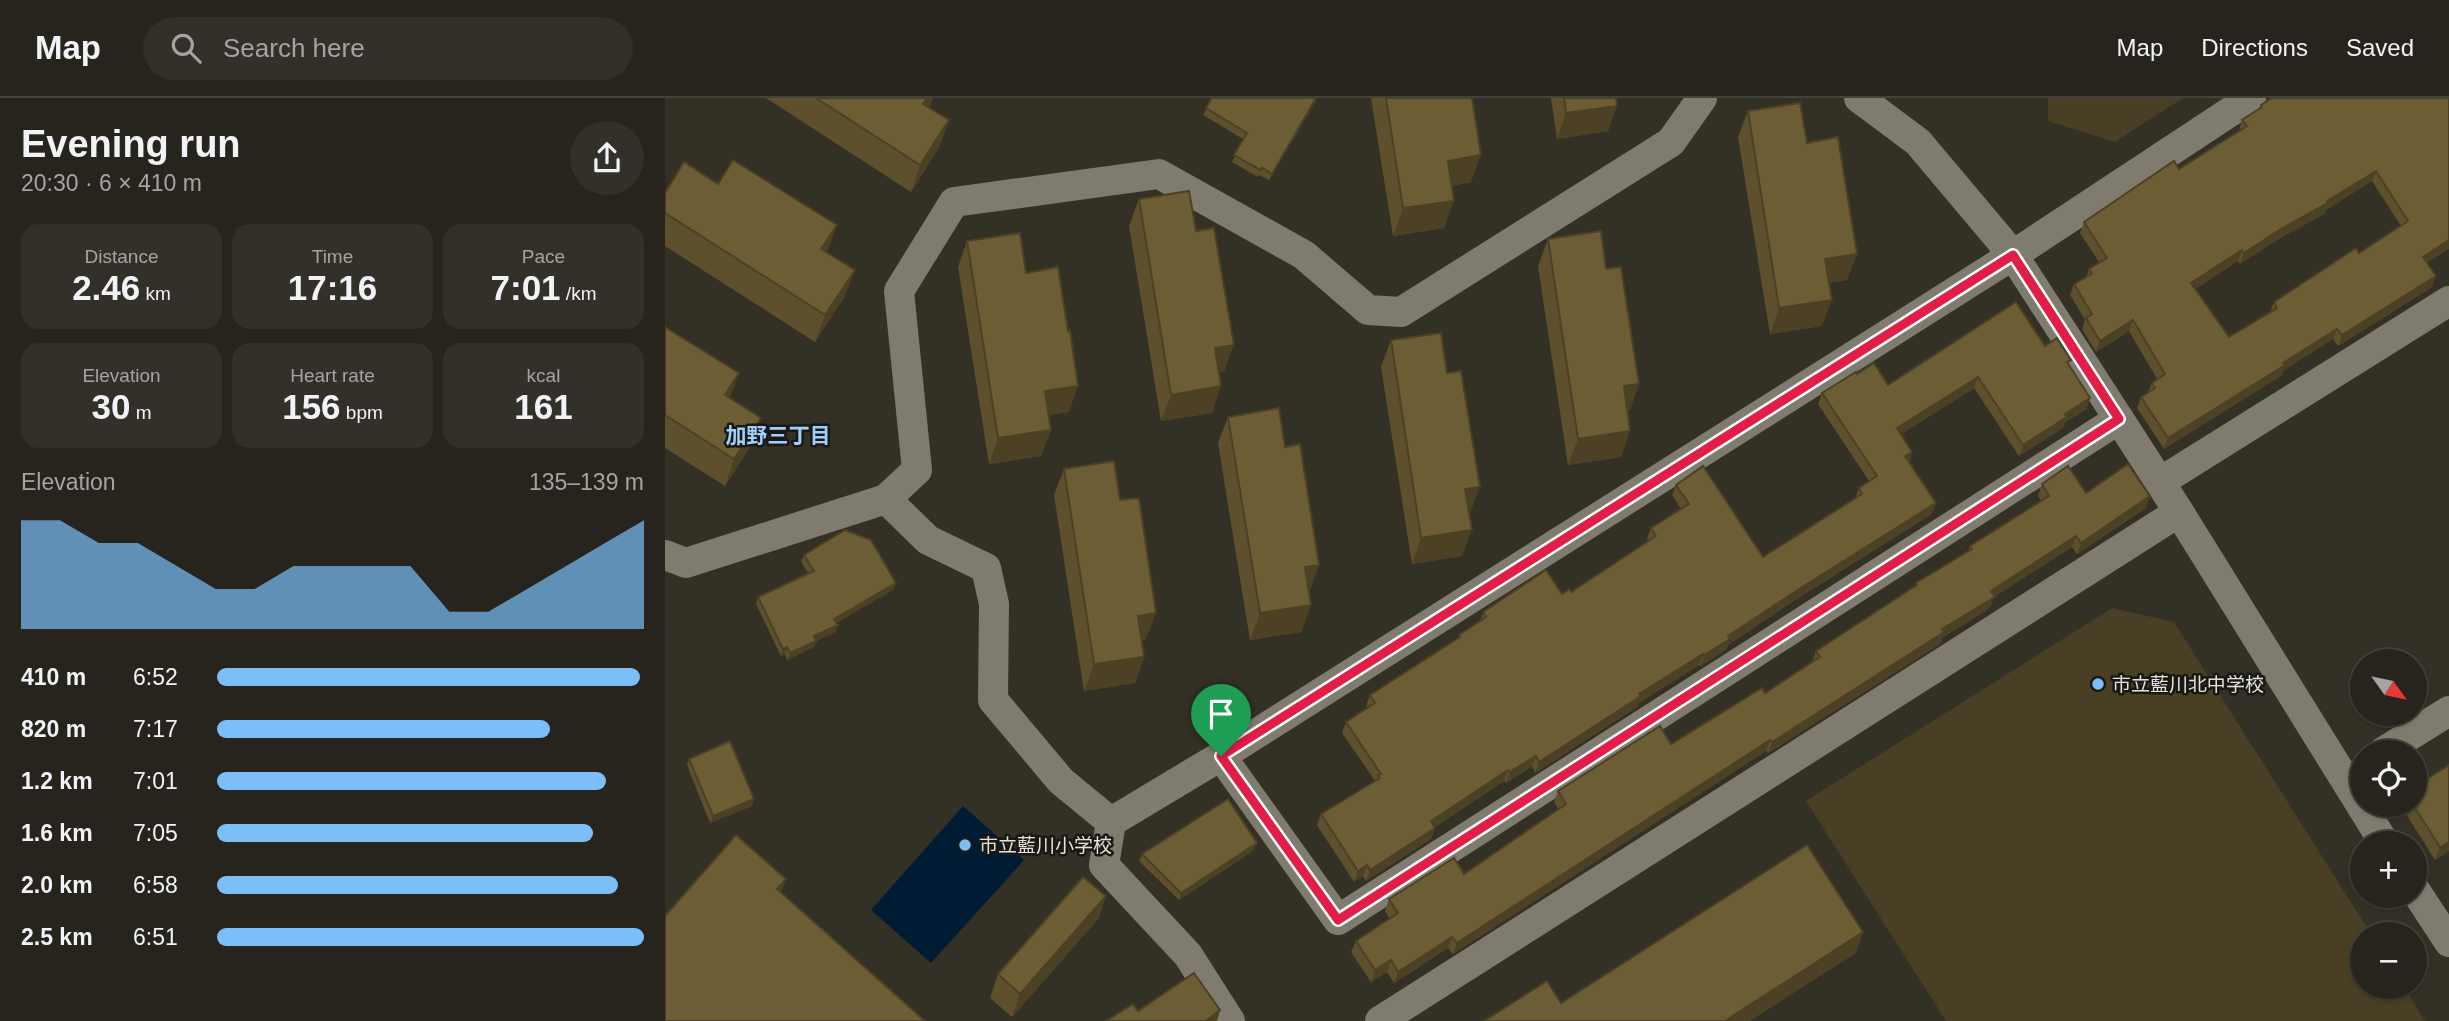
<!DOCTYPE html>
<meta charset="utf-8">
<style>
body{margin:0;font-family:Arial,"Noto Sans JP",sans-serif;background:#323029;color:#f1f3f6;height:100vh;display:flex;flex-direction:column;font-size:26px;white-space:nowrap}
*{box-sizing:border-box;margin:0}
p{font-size:23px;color:#a4a4a3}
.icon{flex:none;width:38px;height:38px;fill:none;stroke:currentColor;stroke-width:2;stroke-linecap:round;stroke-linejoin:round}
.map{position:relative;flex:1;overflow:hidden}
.panel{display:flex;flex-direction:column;background:#26241c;width:665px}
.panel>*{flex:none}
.needle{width:46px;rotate:123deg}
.fabs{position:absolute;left:1685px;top:551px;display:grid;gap:14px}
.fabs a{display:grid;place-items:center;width:77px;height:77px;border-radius:50%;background:#26241c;box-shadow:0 2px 5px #0004,0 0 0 2px #42413b;font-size:35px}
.pin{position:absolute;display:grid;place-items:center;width:60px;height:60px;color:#fff;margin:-72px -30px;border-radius:50% 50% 50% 0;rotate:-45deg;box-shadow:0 0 7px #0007}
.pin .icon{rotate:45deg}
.round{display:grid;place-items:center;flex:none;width:74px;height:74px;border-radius:37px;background:#323029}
.headline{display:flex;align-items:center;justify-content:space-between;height:119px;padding:0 21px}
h1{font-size:38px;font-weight:800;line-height:52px}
.figures{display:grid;grid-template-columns:repeat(3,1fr);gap:10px;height:119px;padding:7px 21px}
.figures div{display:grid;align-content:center;border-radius:18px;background:#323029;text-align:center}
.figures b{font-size:35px;font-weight:800}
.figures small{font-size:19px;font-weight:400}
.figures p{font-size:19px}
.chart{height:196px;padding:14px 21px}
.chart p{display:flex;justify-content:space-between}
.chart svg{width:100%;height:126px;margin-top:7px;fill:#7bbef8;opacity:.7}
ul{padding:0 21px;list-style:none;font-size:23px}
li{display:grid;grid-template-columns:112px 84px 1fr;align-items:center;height:52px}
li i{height:18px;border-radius:9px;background:#7bbef8}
header{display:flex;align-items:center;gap:42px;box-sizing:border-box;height:98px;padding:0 35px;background:#26241c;border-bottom:2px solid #42413b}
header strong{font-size:33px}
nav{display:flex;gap:38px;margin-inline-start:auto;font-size:24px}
.search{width:490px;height:63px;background:#323029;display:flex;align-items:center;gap:18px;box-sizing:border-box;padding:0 24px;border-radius:38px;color:#a4a4a3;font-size:26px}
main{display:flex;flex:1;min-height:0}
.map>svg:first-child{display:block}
.green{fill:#493f25}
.water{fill:#001c35}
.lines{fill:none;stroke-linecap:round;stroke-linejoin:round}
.minor{stroke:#7f7b6f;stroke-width:30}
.wall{fill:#5e502d;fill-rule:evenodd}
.shaded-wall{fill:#4c4124}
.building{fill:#6d5d34;stroke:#4c4124;stroke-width:2;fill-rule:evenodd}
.route-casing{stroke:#fff;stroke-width:14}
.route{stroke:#e11d48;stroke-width:9}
.poi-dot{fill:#7bbef8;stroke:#191813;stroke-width:2.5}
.labels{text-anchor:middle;stroke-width:5;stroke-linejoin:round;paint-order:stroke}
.poi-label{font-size:19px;fill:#e4e2dc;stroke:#191813;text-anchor:start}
.neighbourhood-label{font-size:21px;font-weight:bold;fill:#9fcffb;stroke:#191813}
</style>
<header>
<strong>Map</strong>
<div class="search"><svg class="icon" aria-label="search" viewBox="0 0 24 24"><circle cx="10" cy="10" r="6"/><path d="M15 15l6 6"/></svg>Search here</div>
<nav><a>Map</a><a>Directions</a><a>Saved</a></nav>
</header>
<main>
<section class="panel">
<div class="headline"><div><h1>Evening run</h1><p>20:30 · 6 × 410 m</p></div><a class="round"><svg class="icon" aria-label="share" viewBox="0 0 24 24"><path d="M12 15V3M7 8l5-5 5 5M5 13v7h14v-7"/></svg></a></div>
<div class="figures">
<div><p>Distance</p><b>2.46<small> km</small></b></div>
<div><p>Time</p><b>17:16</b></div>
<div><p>Pace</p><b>7:01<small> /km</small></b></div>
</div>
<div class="figures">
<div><p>Elevation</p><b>30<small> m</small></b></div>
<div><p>Heart rate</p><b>156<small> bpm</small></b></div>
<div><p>kcal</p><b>161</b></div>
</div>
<div class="chart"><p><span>Elevation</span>135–139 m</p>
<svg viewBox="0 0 160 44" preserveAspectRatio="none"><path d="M0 44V6L10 6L20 14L30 14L40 22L50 30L60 30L70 22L80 22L90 22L100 22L110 38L120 38L130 30L140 22L150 14L160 6V44z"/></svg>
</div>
<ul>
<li><b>410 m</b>6:52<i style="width:99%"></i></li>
<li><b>820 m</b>7:17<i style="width:78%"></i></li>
<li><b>1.2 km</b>7:01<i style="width:91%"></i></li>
<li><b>1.6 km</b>7:05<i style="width:88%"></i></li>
<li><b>2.0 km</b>6:58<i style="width:94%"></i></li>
<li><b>2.5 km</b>6:51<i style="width:100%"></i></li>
</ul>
</section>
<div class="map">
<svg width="1784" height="923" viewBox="0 0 1784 923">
<rect width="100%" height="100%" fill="#333025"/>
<g class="green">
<polygon points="1383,0 1518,0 1450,44 1383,23"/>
<polygon points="1447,510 1509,524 1706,836 1698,836 1698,889 1739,889 1760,923 1281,923 1141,703"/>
</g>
<polygon class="water" points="298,708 359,762 266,865 206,812"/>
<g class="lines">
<g class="minor">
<polyline points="1194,0 1253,44 1348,157 1514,414 1720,746"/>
<polyline points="1495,384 1784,203"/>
<polyline points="221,401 263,442 321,470 329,506 328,602 396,683 446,724"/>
<polyline points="0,457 21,465 221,401 252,372 234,193 289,104 494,76 639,157 703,212 736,214 1006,44 1037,0"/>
<polyline points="1718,654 1784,613"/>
<polyline points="556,658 673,822 1454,321"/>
<polyline points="1750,792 1784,844"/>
<polyline points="565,923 523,857 439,767 446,724 556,658 1348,157 1586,0"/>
<polyline points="715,923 1514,414"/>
</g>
</g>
<g class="wall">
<polygon points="101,0 268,0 264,10 284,22 274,49 246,94"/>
<polygon points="547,0 652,0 604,82 594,77 593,79 567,64 578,41 538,17"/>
<polygon points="706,0 807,0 806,84 786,88 779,130 728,138"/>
<polygon points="886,0 951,0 943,33 892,41"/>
<path d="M 1784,0 L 1762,165 L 1767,189 L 1673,248 L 1668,241 L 1618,273 L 1616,278 L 1499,351 L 1472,310 L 1476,299 L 1483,294 L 1487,285 L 1492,281 L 1464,233 L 1431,254 L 1417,231 L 1420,222 L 1405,197 L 1409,186 L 1421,180 L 1424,171 L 1434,164 L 1415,135 L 1419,124 L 1514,71 L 1574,33 L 1577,22 L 1594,11 L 1596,7 ZM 1707,83 L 1736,128 L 1694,155 L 1609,204 L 1605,214 L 1564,239 L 1530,191 L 1573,163 L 1575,166 L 1612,142 L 1659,116 L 1661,112 Z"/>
<polygon points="1083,13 1142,45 1182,182 1164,185 1157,228 1105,236 1073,39"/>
<polygon points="0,95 162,154 180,198 150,244 0,148"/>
<polygon points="474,101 531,133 559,274 554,274 547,315 496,323 464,128"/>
<polygon points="883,141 941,171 974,286 965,312 962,313 956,359 903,367 873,168"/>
<polygon points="302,143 361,175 404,314 383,317 386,332 376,358 324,366 293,169"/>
<polygon points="0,229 65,300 86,347 60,388 0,350"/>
<polygon points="726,242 805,415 804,416 797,458 747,466 716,269"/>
<polygon points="1380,248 1404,267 1422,311 1399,325 1398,330 1354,358 1309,290 1236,336 1247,354 1244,364 1267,416 1130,502 1063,547 1061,552 1035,568 1034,567 974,605 972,609 870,675 867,668 841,685 839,683 770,729 770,730 766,741 701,783 698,778 689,784 652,727 656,716 710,683 677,635 681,624 703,610 701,608 705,597 793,540 794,537 815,523 818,514 906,494 983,443 982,441 986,430 1016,411 1007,397 1011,387 1098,459 1190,400 1194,390 1204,383 1153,306 1157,295 1192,276 1223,287"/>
<polygon points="563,319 620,349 654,467 644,494 646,507 636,534 585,542 553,345"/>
<polygon points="399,371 455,402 481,541 477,542 479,559 470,585 419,593 389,397"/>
<polygon points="1377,386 1421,395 1481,410 1412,456 1407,449 1329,499 1325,510 1277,540 1275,546 1103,655 1101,653 788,856 783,850 729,885 722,874 706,884 686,854 691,843 725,821 720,813 724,801 799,776 894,712 889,704 893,693 1006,646 1100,595 1147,564 1151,553 1249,490 1251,485 1303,453 1305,448 1376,403 1373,398"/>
<polygon points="139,457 231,485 228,492 171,525 173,527 170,534 151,543 149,549 122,562 120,556 116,558 91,506 93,499 144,476 136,464"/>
<polygon points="24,661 87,708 45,725 22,667"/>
<polygon points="1784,667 1784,753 1770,762 1738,711 1739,707 1750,707 1751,693 1754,686"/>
<polygon points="589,752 514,802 474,763 477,756"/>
<polygon points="441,798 433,821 347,919 325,900 333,876"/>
</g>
<g class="shaded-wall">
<polygon points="262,0 268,0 265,7 249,32 258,6"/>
<polygon points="651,0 651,4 604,82 607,76"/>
<polygon points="952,8 943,33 892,41 901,15"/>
<polygon points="284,22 274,49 246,94 255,67"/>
<polygon points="816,57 806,84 773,90 783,63"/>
<polygon points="1711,73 1707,83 1661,112 1659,116 1612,142 1575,166 1579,155"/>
<polygon points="789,103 779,130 728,138 738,110"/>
<polygon points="172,127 162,154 156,151"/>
<polygon points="1784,142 1784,151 1754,170 1758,159"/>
<polygon points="1577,152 1573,163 1523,196 1526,185"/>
<polygon points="1192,156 1182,182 1150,187 1160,161"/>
<polygon points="190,172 180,198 150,244 160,217"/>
<polygon points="1771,178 1767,189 1673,248 1677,237"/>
<polygon points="1167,202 1157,228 1105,236 1114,210"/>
<polygon points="1468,222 1464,233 1431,254 1435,243"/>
<polygon points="1672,231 1668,241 1618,273 1616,278 1499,351 1503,340 1618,265"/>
<polygon points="569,247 559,274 540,277 550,250"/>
<polygon points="74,275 64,302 60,297"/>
<polygon points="1313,279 1309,290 1229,341 1232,330"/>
<polygon points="974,286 965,312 949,315 959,288"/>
<polygon points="413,288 404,314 370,319 380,293"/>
<polygon points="556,288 547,315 496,323 506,297"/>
<polygon points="1425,300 1422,311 1399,325 1398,330 1354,358 1358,347 1400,316"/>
<polygon points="96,320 86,347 60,388 69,361"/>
<polygon points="386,332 376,358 324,366 333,340"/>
<polygon points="965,333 956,359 903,367 913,341"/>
<polygon points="1247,354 1243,364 1240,358"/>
<polygon points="815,389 805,415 791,418 800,391"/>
<polygon points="1485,398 1481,410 1412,456 1416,445"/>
<polygon points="1271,405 1267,416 1130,502 1063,547 1061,552 1035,568 1039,557 1063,538 1134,491"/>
<polygon points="807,432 797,458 747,466 756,440"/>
<polygon points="1411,438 1407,449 1329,499 1325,510 1277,540 1275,546 1103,655 1107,644 1277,531 1326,493"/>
<polygon points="654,467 644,494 640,469"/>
<polygon points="231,485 228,492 167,527 169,521"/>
<polygon points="646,507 636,534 585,542 595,515"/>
<polygon points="491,515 481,541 463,544 473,518"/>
<polygon points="173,527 170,534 151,543 149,549 122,562 125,555 149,538"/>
<polygon points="122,549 120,556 116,558 118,551"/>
<polygon points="1038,556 1034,567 974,605 972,609 870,675 874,664 974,596"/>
<polygon points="479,559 470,585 419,593 429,566"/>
<polygon points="1105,642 1101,653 788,856 792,845"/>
<polygon points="871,658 867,668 841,685 845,674"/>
<polygon points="843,672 839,683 762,734 766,723"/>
<polygon points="89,701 87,708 45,725 48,718"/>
<polygon points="770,730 766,741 701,783 705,772"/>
<polygon points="1784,744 1784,753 1770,762 1775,749"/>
<polygon points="592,745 589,752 514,802 516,795"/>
<polygon points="702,767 698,778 689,784 693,773"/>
<polygon points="121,781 114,801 112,791"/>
<polygon points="441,798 433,821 347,919 355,896"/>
<polygon points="1198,834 1191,855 1085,923 1060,923"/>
<polygon points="787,839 783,850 729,885 733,874"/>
<polygon points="726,862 722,874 706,884 710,872"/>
<polygon points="555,912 552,923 541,923"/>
</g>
<g class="building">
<polygon points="151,0 262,0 258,6 284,22 255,67"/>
<polygon points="547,0 651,0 607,76 597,70 596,72 569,57 582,35 541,10"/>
<polygon points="721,0 807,0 816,57 783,63 789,103 738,110"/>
<polygon points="899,0 951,0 952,8 901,15"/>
<path d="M 1607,0 L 1784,0 L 1784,142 L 1758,159 L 1771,178 L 1677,237 L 1672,231 L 1618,265 L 1620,267 L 1503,340 L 1476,299 L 1490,290 L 1487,285 L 1500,276 L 1468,222 L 1435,243 L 1421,220 L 1427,216 L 1409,186 L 1427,176 L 1424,171 L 1442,160 L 1419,124 L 1509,63 L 1514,71 L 1582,28 L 1577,22 L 1597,9 L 1596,7 ZM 1711,73 L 1743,123 L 1694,155 L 1691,150 L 1609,204 L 1612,210 L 1564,239 L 1526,185 L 1577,152 L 1579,155 L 1616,131 L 1663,105 L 1662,103 Z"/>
<polygon points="1135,5 1142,45 1173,39 1192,156 1160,161 1167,202 1114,210 1083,13"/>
<polygon points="68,62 172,127 156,151 190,172 160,217 0,115 0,95 19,64 53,86"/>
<polygon points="524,93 531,133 549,130 569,247 550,250 556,288 506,297 474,101"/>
<polygon points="936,133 941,171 956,169 974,286 959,288 965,333 913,341 883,141"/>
<polygon points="355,135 361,175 393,169 403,233 405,232 413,288 380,293 386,332 333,340 302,143"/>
<polygon points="1351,204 1380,248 1392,240 1406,262 1402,264 1425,300 1400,316 1402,319 1358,347 1313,279 1232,330 1247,354 1240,358 1271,405 1134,491 1063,538 1065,541 1039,557 1038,556 974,596 976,598 874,664 871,658 845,674 843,672 766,723 770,730 705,772 702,767 693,773 656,716 715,680 713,677 716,676 681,624 710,605 705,597 795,539 794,537 821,519 818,514 881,472 897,496 904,491 906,494 991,438 986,430 1024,406 1011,387 1038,368 1098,459 1197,396 1194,390 1212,378 1157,295 1191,274 1192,276 1209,265 1223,287"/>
<polygon points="0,229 74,275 60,297 96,320 69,361 0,317"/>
<polygon points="776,235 782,275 796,273 815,389 800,391 807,432 756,440 726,242"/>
<polygon points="614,310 620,349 635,346 654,467 640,469 646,507 595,515 563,319"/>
<polygon points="449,363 455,402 474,400 491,515 473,518 479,559 429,566 399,371"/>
<polygon points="1463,366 1485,398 1416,445 1411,438 1326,493 1330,499 1277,531 1279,534 1107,644 1105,642 792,845 787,839 733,874 726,862 710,872 691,843 733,815 724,801 789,760 799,776 901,706 893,693 995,628 1006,646 1097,590 1100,595 1155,559 1151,553 1252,487 1251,485 1307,451 1305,448 1384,398 1377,386 1403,368 1421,395"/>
<polygon points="180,432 206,442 231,485 169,521 173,527 149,538 151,543 125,555 122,549 118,551 93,499 149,473 139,457"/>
<polygon points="65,643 89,701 48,718 24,661"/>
<polygon points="1784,667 1784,744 1775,749 1748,707 1750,707 1750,694 1756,690 1754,686"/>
<polygon points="563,701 592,745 516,795 477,756"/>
<polygon points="71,737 121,781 112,791 260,923 0,923 0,818"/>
<polygon points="1142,747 1198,834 1060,923 819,923 882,883 896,905"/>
<polygon points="418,779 441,798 355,896 333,876"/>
<polygon points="529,875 555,912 541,923 441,923 468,906 473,913"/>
</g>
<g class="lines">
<g class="route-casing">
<polygon id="route" points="1348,157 1454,321 673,822 556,658"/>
</g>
<use href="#route" class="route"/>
</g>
<g class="poi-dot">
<circle cx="1433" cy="586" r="7"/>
<circle cx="300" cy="747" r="7"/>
</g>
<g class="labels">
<g class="poi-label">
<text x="1447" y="593">市立藍川北中学校</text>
<text x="314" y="754">市立藍川小学校</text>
</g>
<g class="neighbourhood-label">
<text x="113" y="345">加野三丁目</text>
</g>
</g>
</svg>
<div class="fabs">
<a><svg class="needle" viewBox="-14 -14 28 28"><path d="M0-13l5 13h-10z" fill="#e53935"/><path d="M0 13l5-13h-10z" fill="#a4a4a3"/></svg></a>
<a><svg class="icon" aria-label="locate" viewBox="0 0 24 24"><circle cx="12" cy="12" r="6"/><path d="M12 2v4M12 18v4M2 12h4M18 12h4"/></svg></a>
<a>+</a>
<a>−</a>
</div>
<div class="pin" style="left:556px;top:658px;background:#1e9e55"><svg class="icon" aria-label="arrive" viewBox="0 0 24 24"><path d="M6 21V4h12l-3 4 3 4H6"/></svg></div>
</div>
</main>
